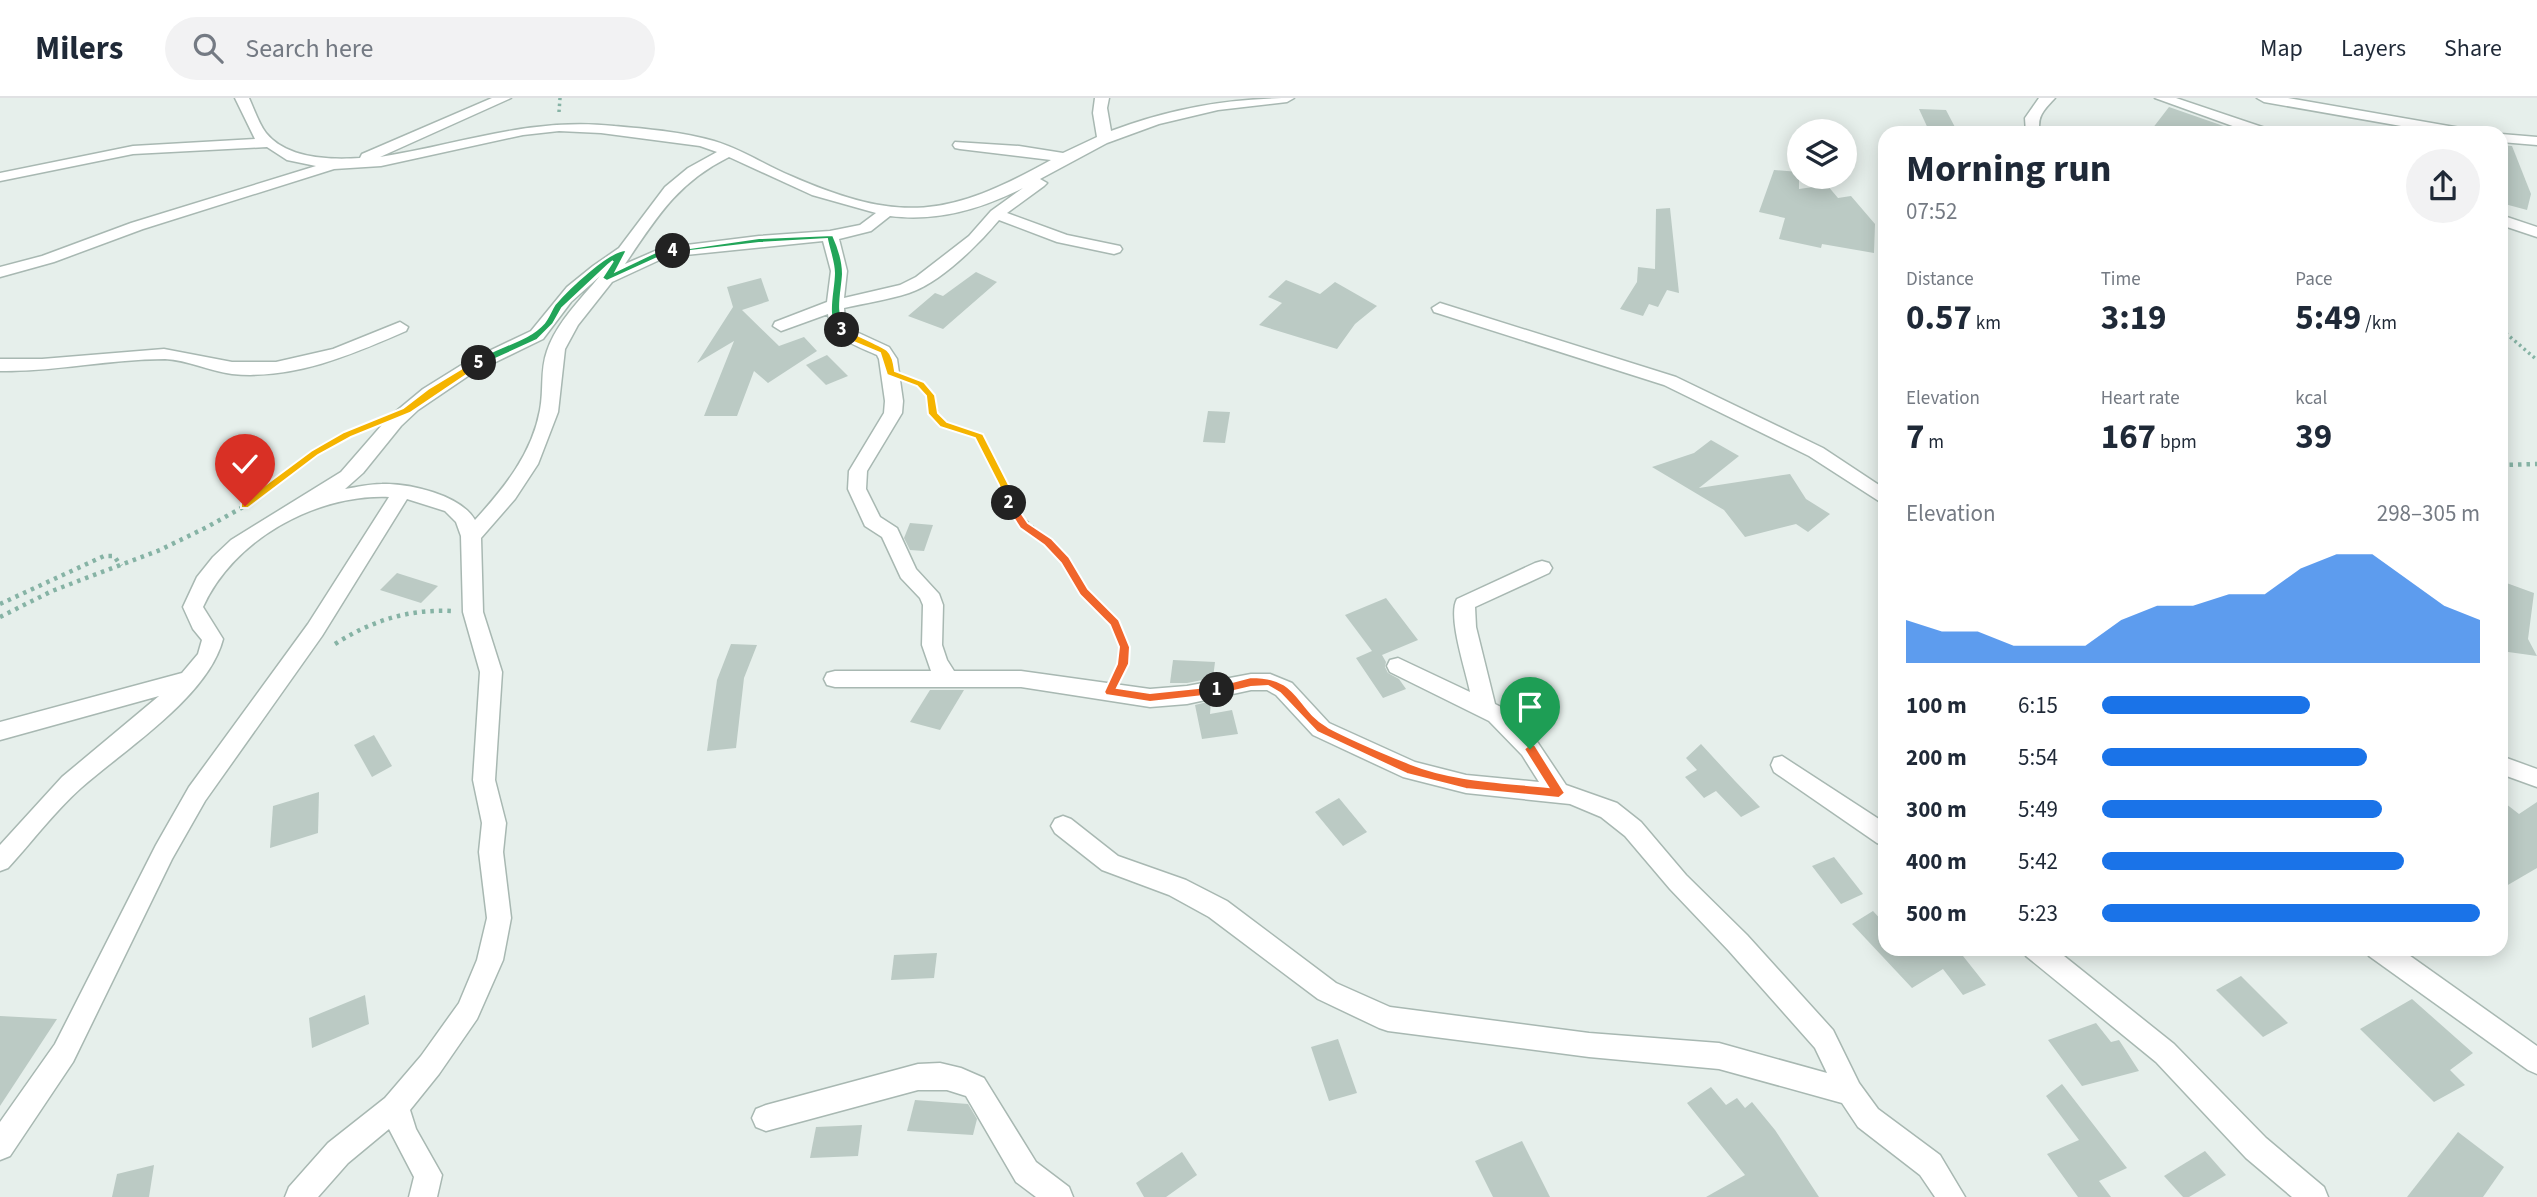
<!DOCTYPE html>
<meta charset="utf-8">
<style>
body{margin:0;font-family:"Source Sans 3",sans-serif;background:#f2f2f3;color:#1f2937;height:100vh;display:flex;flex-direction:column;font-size:26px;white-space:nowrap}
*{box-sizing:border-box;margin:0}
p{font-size:23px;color:#747a83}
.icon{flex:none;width:38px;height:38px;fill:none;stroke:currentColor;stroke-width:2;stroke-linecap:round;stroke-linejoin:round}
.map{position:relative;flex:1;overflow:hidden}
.details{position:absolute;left:1878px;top:28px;width:630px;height:830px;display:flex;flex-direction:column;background:#fff;border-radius:21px;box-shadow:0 4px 18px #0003}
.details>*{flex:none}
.tools{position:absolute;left:1787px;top:21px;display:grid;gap:14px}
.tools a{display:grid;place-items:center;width:70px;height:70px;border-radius:50%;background:#fff;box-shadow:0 4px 18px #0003;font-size:35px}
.pin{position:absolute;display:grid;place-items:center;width:60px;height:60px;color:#fff;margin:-72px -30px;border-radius:50% 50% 50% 0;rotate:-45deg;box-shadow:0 0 7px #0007}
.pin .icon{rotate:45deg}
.km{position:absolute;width:35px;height:35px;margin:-18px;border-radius:50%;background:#222;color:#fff;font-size:19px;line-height:35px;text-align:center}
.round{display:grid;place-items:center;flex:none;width:74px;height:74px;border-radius:37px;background:#f2f2f3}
.summary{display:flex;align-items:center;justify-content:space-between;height:119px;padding:0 28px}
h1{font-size:38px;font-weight:700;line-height:52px}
.figures{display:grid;grid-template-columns:repeat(3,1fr);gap:10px;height:119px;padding:7px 28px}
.figures div{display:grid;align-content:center}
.figures b{font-size:35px;font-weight:700}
.figures small{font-size:19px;font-weight:400}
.figures p{font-size:19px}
.chart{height:196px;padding:14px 28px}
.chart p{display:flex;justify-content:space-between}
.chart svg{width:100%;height:126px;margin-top:7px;fill:#1a73e8;opacity:.7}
ul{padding:0 28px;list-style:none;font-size:23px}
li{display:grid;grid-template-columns:112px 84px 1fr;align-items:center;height:52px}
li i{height:18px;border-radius:9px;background:#1a73e8}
header{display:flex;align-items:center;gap:42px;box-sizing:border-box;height:98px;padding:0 35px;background:#fff;border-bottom:2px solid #e0e1e3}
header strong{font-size:33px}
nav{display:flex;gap:38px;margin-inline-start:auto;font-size:24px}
.search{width:490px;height:63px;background:#f2f2f3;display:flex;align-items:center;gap:18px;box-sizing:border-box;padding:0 24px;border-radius:38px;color:#747a83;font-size:26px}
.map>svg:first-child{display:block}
.building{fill:#bbcac4}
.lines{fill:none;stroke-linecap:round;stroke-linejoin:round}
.minor-casing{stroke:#a8b8b2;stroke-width:3}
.path-far1{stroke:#86b3a5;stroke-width:3.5;stroke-dasharray:2.5 3.5;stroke-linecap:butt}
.path{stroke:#86b3a5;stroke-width:4.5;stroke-dasharray:3.5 5;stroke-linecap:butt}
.minor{fill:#fff;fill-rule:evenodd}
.split-1{fill:#f0652b;stroke:#fff;stroke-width:2}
.split-2{fill:#f0652b;stroke:#fff;stroke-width:2}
.split-3{fill:#f5b400;stroke:#fff;stroke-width:2}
.split-4{fill:#22a559;stroke:#fff;stroke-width:2}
.split-5{fill:#22a559;stroke:#fff;stroke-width:2}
.split-6{fill:#f5b400;stroke:#fff;stroke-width:2}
</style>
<header>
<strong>Milers</strong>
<div class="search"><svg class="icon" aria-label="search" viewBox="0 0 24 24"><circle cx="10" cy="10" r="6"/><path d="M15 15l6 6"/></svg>Search here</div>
<nav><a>Map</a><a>Layers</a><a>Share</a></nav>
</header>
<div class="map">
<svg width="2537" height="1099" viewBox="0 0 2537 1099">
<rect width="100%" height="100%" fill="#e6efeb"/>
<g class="building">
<polygon points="2169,9 2235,32 2235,35 2149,35"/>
<polygon points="1919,11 1946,12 1958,35 1930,35"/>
<polygon points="2501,47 2512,48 2531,96 2527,112 2501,105"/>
<polygon points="1774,72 1799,74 1799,91 1827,87 1838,100 1851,98 1875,126 1874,155 1822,146 1821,150 1779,141 1785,120 1759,114"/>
<polygon points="1670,110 1679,195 1667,192 1658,209 1649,206 1643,218 1620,211 1637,184 1638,169 1655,171 1656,111"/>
<polygon points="976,174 997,184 943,231 908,218 935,195 943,198"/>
<polygon points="761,180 769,203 742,212 779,248 804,239 817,253 768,285 754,273 737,318 704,318 734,243 697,265 733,209 727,189"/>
<polygon points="1286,182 1320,196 1335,184 1377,208 1355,226 1337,251 1259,227 1282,205 1268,199"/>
<polygon points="827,257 848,278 826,287 806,267"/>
<polygon points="1208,313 1230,314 1225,345 1203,344"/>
<polygon points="1711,342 1739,358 1699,390 1790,376 1806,401 1830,416 1808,434 1796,426 1745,439 1724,412 1652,369 1694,355"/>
<polygon points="910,425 933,427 924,453 910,452 904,440"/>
<polygon points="397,475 438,488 421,505 380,492"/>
<polygon points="2501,483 2534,495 2528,541 2537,558 2501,553"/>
<polygon points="1386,500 1418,542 1382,557 1386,564 1385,569 1388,575 1399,581 1406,591 1383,600 1356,560 1372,553 1345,517"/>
<polygon points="731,546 757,547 744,580 736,650 707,653 717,582"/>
<polygon points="1173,562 1215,564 1213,580 1187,585 1170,585"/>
<polygon points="930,592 964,592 940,632 910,624"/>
<polygon points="1211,603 1210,616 1232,612 1238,636 1202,641 1195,607"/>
<polygon points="374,637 392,668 372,679 354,647"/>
<polygon points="1701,646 1735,683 1760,709 1741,719 1716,693 1704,700 1685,679 1697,672 1686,660"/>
<polygon points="319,694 318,735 270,750 273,708"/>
<polygon points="1339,700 1367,734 1343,748 1315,714"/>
<polygon points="2501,702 2519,716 2537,704 2537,770 2501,791"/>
<polygon points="1834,759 1863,796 1841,806 1812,768"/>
<polygon points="1873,813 1885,826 1885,850 1908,850 1914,857 1927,850 1975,850 1963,858 1986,887 1963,897 1943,871 1912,890 1852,826"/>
<polygon points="937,855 934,880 891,882 894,857"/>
<polygon points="2241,878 2288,925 2263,939 2216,892"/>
<polygon points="365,897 369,926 312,950 309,920"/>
<polygon points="2412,901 2473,955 2450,972 2465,987 2434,1004 2360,931"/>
<polygon points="0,918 57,921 0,1008"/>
<polygon points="2096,925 2111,944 2119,942 2139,973 2082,988 2048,942"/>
<polygon points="1338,941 1357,995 1329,1003 1311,949"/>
<polygon points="2062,986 2127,1070 2099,1083 2111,1099 2078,1099 2047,1056 2079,1042 2046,998"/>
<polygon points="1711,989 1726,1007 1737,1000 1745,1010 1752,1004 1775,1032 1819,1099 1706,1099 1745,1077 1687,1005"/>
<polygon points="915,1002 968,1006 977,1021 973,1037 907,1033"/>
<polygon points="862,1027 858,1058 810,1060 816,1029"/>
<polygon points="2458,1034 2504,1069 2483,1099 2407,1099"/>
<polygon points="1522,1043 1550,1099 1493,1099 1475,1063"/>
<polygon points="2205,1053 2226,1077 2189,1099 2183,1099 2164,1078"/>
<polygon points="1182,1054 1197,1077 1166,1099 1144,1099 1136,1085"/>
<polygon points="154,1067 149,1099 112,1099 117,1076"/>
</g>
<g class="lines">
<g class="minor-casing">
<g id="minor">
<path d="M 235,0 L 249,0 C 254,11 259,26 266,35 C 287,61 331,62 360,60 L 362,56 L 492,0 L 511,0 L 380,59 C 462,46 530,19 614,28 C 647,31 683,34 714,43 C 741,51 765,67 791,78 C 901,126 948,119 1051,62 L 960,51 L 955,50 L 953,47 L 955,44 L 1019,48 L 1063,55 L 1097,39 L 1093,15 L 1095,0 L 1109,0 L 1107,10 L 1111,33 C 1171,10 1230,0 1294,0 L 1287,4 L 1218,12 L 1159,26 L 1107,45 L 1040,81 L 1047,85 L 1044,88 L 1007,115 L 1067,137 L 1120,148 L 1122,151 L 1120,154 L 1114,156 L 1057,144 L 999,122 C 978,147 940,185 909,195 C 888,202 865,205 844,210 L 845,225 L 850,231 L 889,249 L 897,261 L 903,303 L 902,315 L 867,373 L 866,391 L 880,419 L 897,430 L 916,471 L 939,496 L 943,507 L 942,547 L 947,562 L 954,573 L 1021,573 L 1150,591 L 1187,588 L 1251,576 L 1270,576 L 1292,585 L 1329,625 L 1415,664 L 1466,677 L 1539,684 L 1522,657 L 1489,623 L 1390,574 L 1387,568 L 1390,562 L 1398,560 L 1470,594 C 1466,573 1447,518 1457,501 L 1535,465 L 1542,463 L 1549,465 L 1552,470 L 1549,475 L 1475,509 L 1476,529 L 1495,606 L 1505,611 L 1538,645 L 1566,687 L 1617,705 L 1641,724 L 1686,777 L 1747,837 L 1833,932 L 1859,985 L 1878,1011 L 1940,1057 L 1965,1099 L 1935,1099 L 1920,1077 L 1858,1029 L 1842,1005 L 1719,971 L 1589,959 L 1388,933 L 1379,930 L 1318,901 L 1209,819 L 1169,797 L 1102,772 L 1055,735 L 1051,728 L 1055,721 L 1063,718 L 1071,721 L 1118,758 L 1186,782 L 1227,803 L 1336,885 L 1390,909 L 1589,935 L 1719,945 L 1827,975 L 1815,950 L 1729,853 L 1670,791 L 1625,738 L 1601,719 L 1570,706 L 1466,695 L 1403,679 L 1313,637 L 1276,597 L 1267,592 L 1251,592 L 1187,606 L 1150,609 L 1021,589 L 835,589 L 827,587 L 824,581 L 827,575 L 835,573 L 931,573 L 922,547 L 923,507 L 920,500 L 901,480 L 882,439 L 865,428 L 848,391 L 849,373 L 884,315 L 885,303 L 879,261 L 877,257 C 856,247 830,241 828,216 L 781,233 L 773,228 L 775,224 L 827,204 L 831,173 L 823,143 L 666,159 L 612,184 L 578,227 L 565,251 L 558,314 L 538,366 L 515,401 L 481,440 L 483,514 L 502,574 L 495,682 L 506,725 L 503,754 L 511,820 L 503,862 L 477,921 L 439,976 L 410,1012 L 416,1031 L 442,1077 L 437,1099 L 409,1099 L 414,1079 L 389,1031 L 348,1065 L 318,1099 L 285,1099 L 289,1089 L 328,1045 L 385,1000 L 421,958 L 459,905 L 477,862 L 487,820 L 479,754 L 482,725 L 473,682 L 480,574 L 463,514 L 461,438 L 456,424 L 445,413 L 407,401 L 322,538 L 205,703 L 172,761 L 73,964 L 10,1058 L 0,1062 L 0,1024 L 55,946 L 156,747 L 189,689 L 308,526 L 389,399 C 315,396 233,442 203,509 L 223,541 C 208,599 125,651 81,690 C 54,714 32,744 8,770 L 0,773 L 0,747 L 62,679 L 159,598 L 0,642 L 0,624 L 182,575 L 198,556 L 202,542 L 193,531 L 183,509 L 197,479 L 213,459 L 231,442 L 341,374 L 388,320 L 423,291 L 468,263 L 531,233 L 567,189 L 593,168 L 619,150 L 665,89 L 688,70 L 717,54 L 700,48 L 601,35 L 559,33 L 523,37 L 381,68 L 334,71 L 143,131 L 54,164 L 0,179 L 0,169 L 42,158 L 131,125 L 316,68 L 287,62 L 267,49 L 133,56 L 0,83 L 0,75 L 133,48 L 255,41 ZM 729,59 L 812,97 L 876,115 L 860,127 L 830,133 L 759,138 L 662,150 L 625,166 C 657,119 677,85 729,59 ZM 1023,90 L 991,113 L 969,138 L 916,179 L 900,187 L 844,200 L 847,173 L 839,141 L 871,133 L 890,118 C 938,124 981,111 1023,90 ZM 600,178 C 581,201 557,224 547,253 C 540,272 544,292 540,312 C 532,356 504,390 475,422 C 461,397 409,385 382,386 C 370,386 357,389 345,391 L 363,375 L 401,328 L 418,312 L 471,276 L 543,241 L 571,204 Z"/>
<path d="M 2039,0 L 2055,0 C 2045,11 2036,18 2040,35 L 2026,35 L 2025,20 Z"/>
<polygon points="2155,0 2176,0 2271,32 2273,35 2252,35"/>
<polygon points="2257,0 2288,0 2466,31 2473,35 2441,35 2264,4"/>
<polygon points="2501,36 2537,39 2537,47 2501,44"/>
<polygon points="2501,117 2537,129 2537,139 2501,127"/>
<polygon points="1440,205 1676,279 1823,350 1885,391 1885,407 1809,358 1664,287 1434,214 1432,210"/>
<path d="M 400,224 L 408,229 L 406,233 C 351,257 293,282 232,276 C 209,273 188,262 165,261 C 109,261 55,274 0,273 L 0,261 L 42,261 L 164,251 L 232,264 L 276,264 L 333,251 Z"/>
<polygon points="1782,658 1885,725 1885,748 1877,745 1774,674 1771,667 1774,660"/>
<polygon points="2501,658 2537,671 2537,689 2501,676"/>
<polygon points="2023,850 2054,850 2174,946 2266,1040 2324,1089 2328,1099 2292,1099 2246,1060 2156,964 2026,858"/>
<polygon points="2366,850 2399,850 2537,948 2537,976 2528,972 2369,858"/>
<polygon points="940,965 961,970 984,980 1036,1064 1069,1089 1073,1099 1036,1099 1016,1084 966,998 947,992 918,992 766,1033 756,1029 752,1020 756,1011 766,1007 918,966"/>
</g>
</g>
<g class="path-far1">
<polyline points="559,14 560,0"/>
<polyline points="2501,231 2537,262"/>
<polyline points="913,282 918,286"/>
</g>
<g class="path">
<polyline points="916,284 930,297 940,323 979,338 999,373 1013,412 1054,449 1083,492 1114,529 1124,549 1119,574"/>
<polyline points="2501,367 2537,366"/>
<polyline points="0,506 104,458 114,458 121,468"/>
<polyline points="0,519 52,493 160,452 207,429 254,403 314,355 357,333"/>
<path d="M 335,546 C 371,523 408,511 451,513"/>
</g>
<use href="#minor" class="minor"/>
</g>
<path class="split-1" d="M 1251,579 C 1301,579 1295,610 1328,629 C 1354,643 1384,655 1411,666 C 1454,683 1503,684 1548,689 L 1524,651 L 1530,646 L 1535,647 L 1565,695 L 1559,700 L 1466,691 L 1407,676 L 1317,634 L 1280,595 L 1268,588 L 1251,589 L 1217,597 L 1211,592 L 1217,588 Z"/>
<polygon class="split-2" points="1009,402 1013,403 1028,425 1052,441 1069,459 1088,491 1119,522 1130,549 1129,566 1117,590 1150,595 1217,588 1223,592 1221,596 1150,604 1106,597 1104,594 1117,566 1119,549 1110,527 1080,497 1061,465 1044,447 1020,430 1004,405"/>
<path class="split-3" d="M 839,230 C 843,230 882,248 887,252 C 893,257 894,266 895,273 L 924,284 L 935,297 L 938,315 L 947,324 L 983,336 L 1009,387 L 1013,408 L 1004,405 L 999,387 L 975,340 L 940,329 L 928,316 L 926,298 L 917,288 L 887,277 L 880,255 L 851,243 L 839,234 Z"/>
<path class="split-4" d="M 833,137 C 838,148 843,164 843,176 C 842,195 835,215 847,232 L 842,235 C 823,223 834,195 834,175 C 834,164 829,152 827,141 L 759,145 L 673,155 L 669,153 L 759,140 Z"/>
<path class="split-5" d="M 673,150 L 676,155 L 664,157 L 607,183 L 602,180 L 613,163 L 608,167 L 562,210 L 553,226 L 537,242 L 482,267 L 474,265 C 495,247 525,246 544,225 C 549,219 551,212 555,206 C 567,192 609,151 627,152 L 616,173 L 658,153 Z"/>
<polygon class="split-6" points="476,262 484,265 410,315 351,339 318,357 248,410 241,410 241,405 311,353 344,334 403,310 428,291"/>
</svg>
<div class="tools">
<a><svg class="icon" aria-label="layers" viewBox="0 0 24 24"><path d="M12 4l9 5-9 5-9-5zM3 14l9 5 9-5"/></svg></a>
</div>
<div class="pin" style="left:1530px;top:651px;background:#1e9e55"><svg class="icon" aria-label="arrive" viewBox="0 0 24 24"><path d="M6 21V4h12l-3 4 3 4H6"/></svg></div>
<div class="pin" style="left:245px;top:408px;background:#d93025"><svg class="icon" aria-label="check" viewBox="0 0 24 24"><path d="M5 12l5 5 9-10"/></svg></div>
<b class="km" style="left:1217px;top:592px">1</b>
<b class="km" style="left:1009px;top:405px">2</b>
<b class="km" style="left:842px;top:232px">3</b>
<b class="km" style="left:673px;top:153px">4</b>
<b class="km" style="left:479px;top:265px">5</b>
<section class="details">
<div class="summary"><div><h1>Morning run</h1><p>07:52</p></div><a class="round"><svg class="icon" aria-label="share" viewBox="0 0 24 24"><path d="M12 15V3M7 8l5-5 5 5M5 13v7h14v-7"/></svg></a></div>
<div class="figures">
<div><p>Distance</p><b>0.57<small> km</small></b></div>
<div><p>Time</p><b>3:19</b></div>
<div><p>Pace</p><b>5:49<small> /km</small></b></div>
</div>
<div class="figures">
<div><p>Elevation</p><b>7<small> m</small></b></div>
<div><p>Heart rate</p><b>167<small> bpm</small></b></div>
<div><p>kcal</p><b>39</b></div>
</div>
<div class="chart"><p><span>Elevation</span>298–305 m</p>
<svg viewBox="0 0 160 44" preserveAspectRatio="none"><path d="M0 44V29L10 33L20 33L30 38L40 38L50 38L60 29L70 24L80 24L90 20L100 20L110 11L120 6L130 6L140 15L150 24L160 29V44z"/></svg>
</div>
<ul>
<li><b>100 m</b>6:15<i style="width:55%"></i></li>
<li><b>200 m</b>5:54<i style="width:70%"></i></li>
<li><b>300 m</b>5:49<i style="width:74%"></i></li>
<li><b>400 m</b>5:42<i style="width:80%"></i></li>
<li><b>500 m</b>5:23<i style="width:100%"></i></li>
</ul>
</section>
</div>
